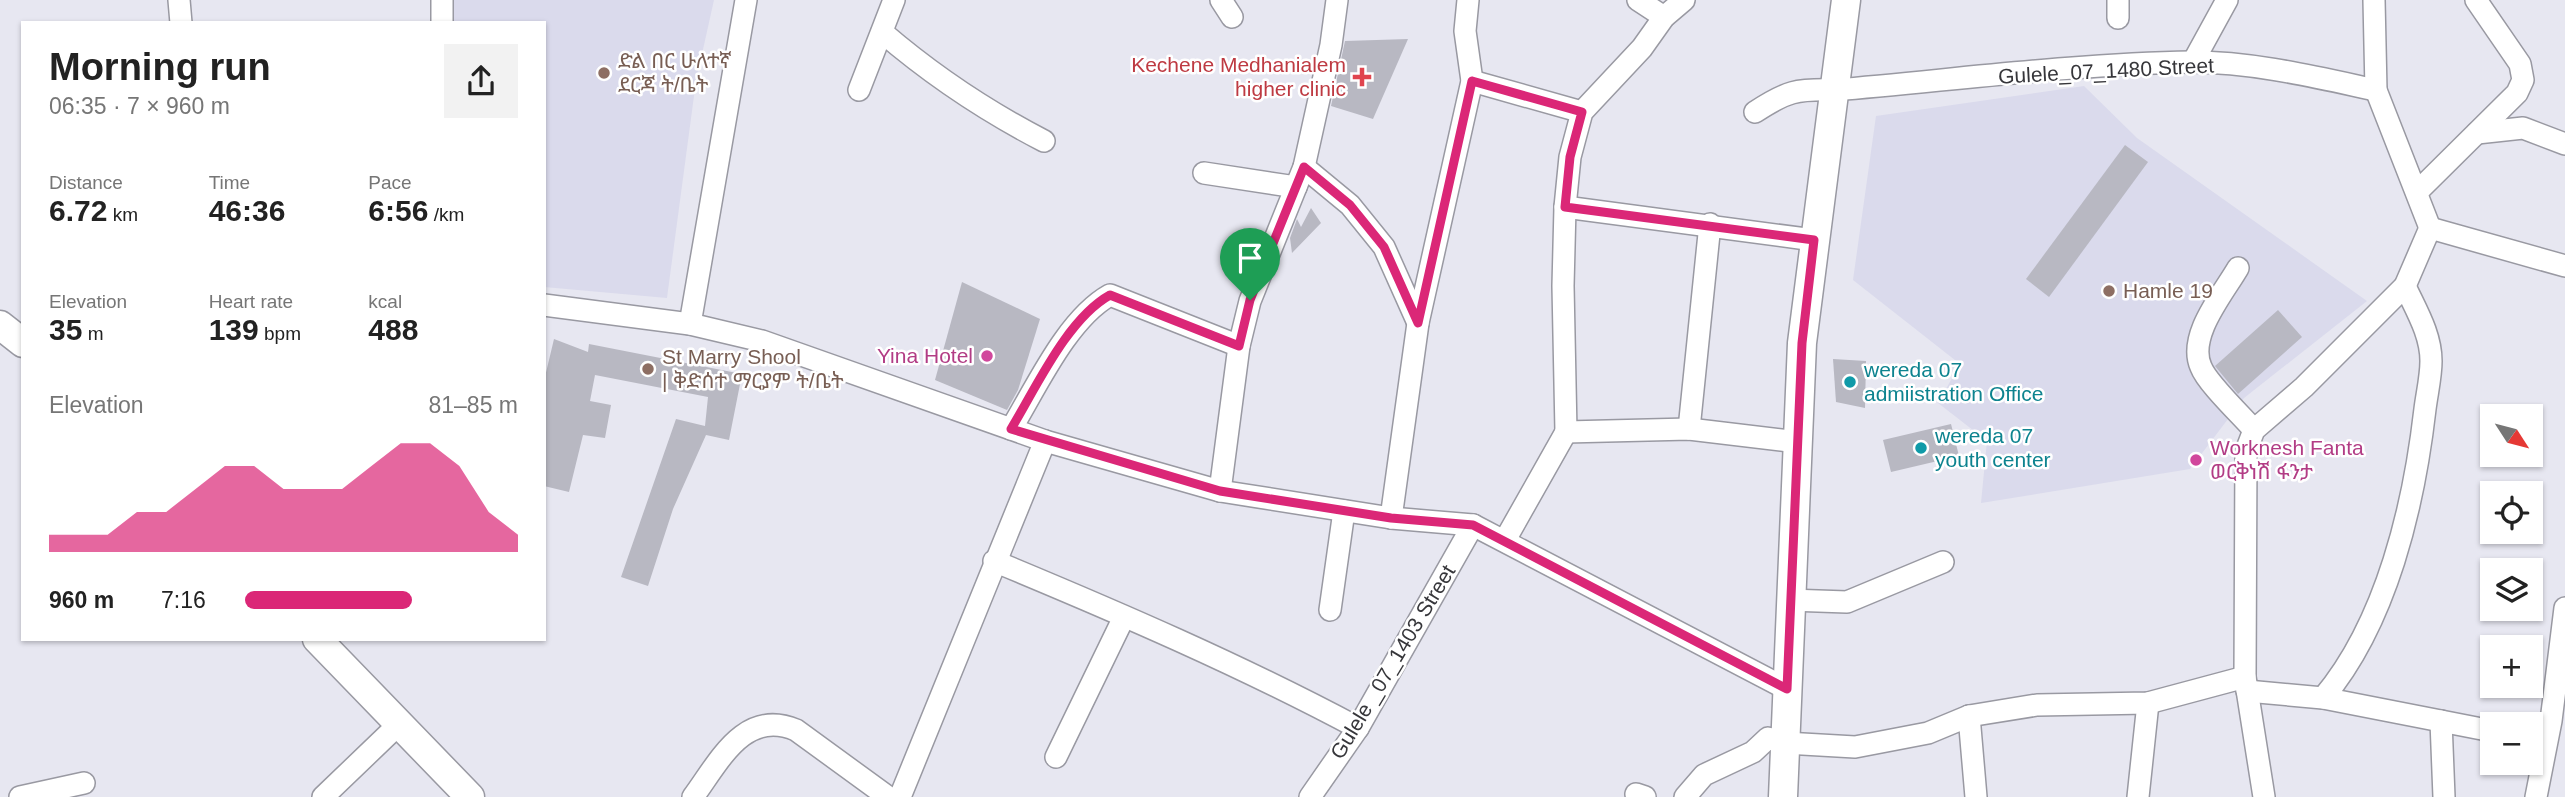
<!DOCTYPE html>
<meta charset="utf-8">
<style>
body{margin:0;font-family:Helvetica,"Noto Sans Ethiopic",sans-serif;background:#f2f2f2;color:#222;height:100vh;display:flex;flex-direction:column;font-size:26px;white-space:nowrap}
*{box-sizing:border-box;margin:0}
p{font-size:23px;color:#767676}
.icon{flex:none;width:38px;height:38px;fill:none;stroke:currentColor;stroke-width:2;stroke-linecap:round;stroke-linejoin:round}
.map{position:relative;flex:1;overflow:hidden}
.sheet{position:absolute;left:21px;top:21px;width:525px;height:620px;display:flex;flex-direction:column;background:#fff;border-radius:0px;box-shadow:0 2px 5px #0004}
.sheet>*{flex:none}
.needle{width:46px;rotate:126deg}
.buttons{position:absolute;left:2480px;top:404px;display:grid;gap:14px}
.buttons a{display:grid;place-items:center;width:63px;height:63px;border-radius:0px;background:#fff;box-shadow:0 2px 5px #0004;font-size:35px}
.pin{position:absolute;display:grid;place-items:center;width:60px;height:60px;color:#fff;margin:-72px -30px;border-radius:50% 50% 50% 0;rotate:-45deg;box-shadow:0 0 7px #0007}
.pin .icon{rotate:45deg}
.round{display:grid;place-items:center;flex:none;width:74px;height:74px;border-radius:0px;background:#f2f2f2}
.headline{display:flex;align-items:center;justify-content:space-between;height:119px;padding:0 28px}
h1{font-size:38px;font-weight:700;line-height:52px}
.figures{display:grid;grid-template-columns:repeat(3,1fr);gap:10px;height:119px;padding:7px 28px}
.figures div{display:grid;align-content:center}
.figures b{font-size:30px;font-weight:700}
.figures small{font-size:19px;font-weight:400}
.figures p{font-size:19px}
.chart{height:196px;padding:14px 28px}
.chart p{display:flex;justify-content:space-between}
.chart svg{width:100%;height:126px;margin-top:7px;fill:#db2777;opacity:.7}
ul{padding:0 28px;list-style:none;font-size:23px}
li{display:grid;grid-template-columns:112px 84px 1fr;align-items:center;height:52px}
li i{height:18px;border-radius:9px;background:#db2777}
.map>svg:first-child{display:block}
.built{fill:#dadaec}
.building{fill:#b8b8c2}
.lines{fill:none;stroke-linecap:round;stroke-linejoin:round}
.minor-casing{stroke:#9999a2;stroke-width:24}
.major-casing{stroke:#9999a2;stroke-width:31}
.minor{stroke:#fff;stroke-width:21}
.major{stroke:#fff;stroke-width:28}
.route-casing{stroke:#fff;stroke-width:14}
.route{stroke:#db2777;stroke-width:9}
.education-dot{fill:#8d6e63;stroke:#fff;stroke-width:2.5}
.health-dot{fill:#e0444e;stroke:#fff;stroke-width:2.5}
.hotel-dot{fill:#d1479c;stroke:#fff;stroke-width:2.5}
.culture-dot{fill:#0f9aa8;stroke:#fff;stroke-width:2.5}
.labels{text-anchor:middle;stroke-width:5;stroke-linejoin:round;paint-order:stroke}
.education-label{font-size:21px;fill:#785e54;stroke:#fff;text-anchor:start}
.health-label{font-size:21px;fill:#be3a42;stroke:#fff;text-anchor:end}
.street-label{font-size:21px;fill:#36363a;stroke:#fff}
.hotel-label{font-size:21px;fill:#b23c85;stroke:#fff;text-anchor:end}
.culture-label{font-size:21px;fill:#0d838f;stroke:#fff;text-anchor:start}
</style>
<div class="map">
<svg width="2565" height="797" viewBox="0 0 2565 797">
<rect width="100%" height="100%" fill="#e7e7f1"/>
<g class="built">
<polygon points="450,0 714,0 696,81 667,298 544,287 544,23 449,23"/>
<polygon points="2084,86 2137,138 2367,301 2244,398 2190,469 1981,503 1987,441 1938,403 1960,364 1853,280 1876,116"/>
</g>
<g class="building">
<polygon points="1408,39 1373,119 1331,106 1345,41"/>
<polygon points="2125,145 2148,162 2049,297 2026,279"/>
<polygon points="1311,208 1321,223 1292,253 1290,238 1297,219 1301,227"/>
<polygon points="962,282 1040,319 1018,390 1007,410 935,380"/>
<polygon points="2278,310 2302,337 2238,394 2215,366"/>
<polygon points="554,339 588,352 589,344 742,374 729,440 706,435 673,509 648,586 621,577 676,419 705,426 708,397 595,375 590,401 611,405 605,438 583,435 569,492 544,486 544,381"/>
<polygon points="1833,359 1866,361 1865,408 1836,402"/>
<polygon points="1951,424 1959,456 1891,472 1883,440"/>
</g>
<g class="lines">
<g class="minor-casing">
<g id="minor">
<polyline points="179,0 181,23"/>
<polyline points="1221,0 1232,17"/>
<polyline points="1638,0 1664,17"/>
<polyline points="2118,0 2118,18"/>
<polyline points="2374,0 2376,90 2430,228"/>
<polyline points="442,23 442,0"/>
<path d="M 882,32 C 932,75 986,111 1044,141"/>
<polyline points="2193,62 2227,0"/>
<polyline points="1472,81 1582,112"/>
<polyline points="859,90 894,0"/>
<path d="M 1755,112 C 1787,91 1796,89 1835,90 C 1953,80 2073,64 2192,62 C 2254,62 2315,77 2376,90"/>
<polyline points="2477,133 2523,128 2565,144"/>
<polyline points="1304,167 1350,205 1384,247 1418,323"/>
<polyline points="1204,173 1296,187"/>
<polyline points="2417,192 2517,93 2523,80 2520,64 2476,0"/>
<polyline points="1565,207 1814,240"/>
<polyline points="2430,228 2565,266"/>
<path d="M 2238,268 C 2223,294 2187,336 2201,367 C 2207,383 2241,415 2254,430"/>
<polyline points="544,305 690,324 762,341 1045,441 1220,491 1391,518 1473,525 1787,689"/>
<polyline points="690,324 746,0"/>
<path d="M 1011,429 C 1036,388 1067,319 1110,295 L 1239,346"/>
<polyline points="1689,429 1710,224"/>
<polyline points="1566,432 1563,286 1565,207 1570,157 1582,112 1642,48 1664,17 1684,0"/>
<polyline points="1566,432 1689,429 1798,442"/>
<polyline points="1220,491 1239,346 1250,301 1304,167 1331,45 1337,0"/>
<polyline points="1391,518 1418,323 1472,81 1465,31 1468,0"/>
<polyline points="1505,540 1566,432"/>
<path d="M 994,561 C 1117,612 1240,665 1358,728"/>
<polyline points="1789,600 1847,602 1943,562"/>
<polyline points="1330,610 1344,511"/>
<polyline points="2247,691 2323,698 2492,731"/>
<path d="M 2323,698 C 2387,622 2414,505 2425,409 C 2427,393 2431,377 2431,361 C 2431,334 2416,310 2405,286"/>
<polyline points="1969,716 1976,797"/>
<polyline points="2441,721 2444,797"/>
<polyline points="1056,757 1124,617"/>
<polyline points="1636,794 1645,797"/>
<polyline points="20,797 84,783"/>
<polyline points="323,797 398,725"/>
<path d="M 693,797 C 719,762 744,708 796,730 L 888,797"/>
<polyline points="900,797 1045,441"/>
<polyline points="1310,797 1358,728 1473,525"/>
<polyline points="1685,797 1704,775 1753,752 1768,738 1785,743 1855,747 1928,733 1969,716 2037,705 2148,703 2245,677"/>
<polyline points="2138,797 2148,703"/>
<polyline points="2264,797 2245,677 2246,451 2254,430 2304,387 2405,286 2430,228"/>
<polyline points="2536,797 2551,721 2565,608"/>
</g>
</g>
<g class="major-casing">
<g id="major">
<polyline points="0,325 23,343"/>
<polyline points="317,639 470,797"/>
<polyline points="1783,797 1802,343 1846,0"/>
</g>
</g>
<use href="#minor" class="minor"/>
<use href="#major" class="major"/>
</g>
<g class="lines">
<g class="route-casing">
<path id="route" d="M 1472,81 L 1582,112 L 1570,157 L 1565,207 L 1814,240 L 1802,343 L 1787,689 L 1473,525 L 1391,518 L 1220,491 L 1011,429 C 1036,388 1067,319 1110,295 L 1239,346 L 1250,300 L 1304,167 L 1350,205 L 1384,247 L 1418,323 Z"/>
</g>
<use href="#route" class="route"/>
</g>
<g class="education-dot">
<circle cx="604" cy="73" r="7"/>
<circle cx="2109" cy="291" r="7"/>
<circle cx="648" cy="369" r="7"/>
</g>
<path class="health-dot" d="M1358.5 66.5h7v7h7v7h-7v7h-7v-7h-7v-7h7z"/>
<g class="hotel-dot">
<circle cx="987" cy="356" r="7"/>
<circle cx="2196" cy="460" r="7"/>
</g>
<g class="culture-dot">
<circle cx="1850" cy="382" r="7"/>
<circle cx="1921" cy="448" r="7"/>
</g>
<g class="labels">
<g class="education-label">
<text x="618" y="68">ድል በር ሁለተኛ<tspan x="618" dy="24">ደርጃ ት/ቤት</tspan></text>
<text x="2123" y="298">Hamle 19</text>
<text x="662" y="364">St Marry Shool<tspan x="662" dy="24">| ቅድሰተ ማርያም ት/ቤት</tspan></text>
</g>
<g class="health-label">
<text x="1346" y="72">Kechene Medhanialem<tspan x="1346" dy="24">higher clinic</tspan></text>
</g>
<g class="street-label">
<text transform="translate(2106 71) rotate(-3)" y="7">Gulele_07_1480 Street</text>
<text transform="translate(1393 662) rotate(-59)" y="7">Gulele _07_1403 Street</text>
</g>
<g class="hotel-label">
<text x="973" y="363">Yina Hotel</text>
<text x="2210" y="455" text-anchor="start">Worknesh Fanta<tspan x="2210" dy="24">ወርቅነሽ ፋንታ</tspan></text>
</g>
<g class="culture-label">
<text x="1864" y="377">wereda 07<tspan x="1864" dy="24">admiistration Office</tspan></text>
<text x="1935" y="443">wereda 07<tspan x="1935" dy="24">youth center</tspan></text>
</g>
</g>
</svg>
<div class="buttons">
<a><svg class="needle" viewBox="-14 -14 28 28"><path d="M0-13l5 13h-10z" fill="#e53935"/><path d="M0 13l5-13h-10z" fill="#767676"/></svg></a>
<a><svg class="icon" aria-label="locate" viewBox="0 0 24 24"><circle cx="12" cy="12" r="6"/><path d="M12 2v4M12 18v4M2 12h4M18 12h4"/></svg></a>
<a><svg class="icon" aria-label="layers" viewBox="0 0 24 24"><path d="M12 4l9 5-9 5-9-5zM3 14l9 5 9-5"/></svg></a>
<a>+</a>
<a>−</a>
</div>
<div class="pin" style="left:1250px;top:300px;background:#1e9e55"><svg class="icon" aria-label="arrive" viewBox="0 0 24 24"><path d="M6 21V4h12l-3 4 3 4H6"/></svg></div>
<section class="sheet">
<div class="headline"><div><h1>Morning run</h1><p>06:35 · 7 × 960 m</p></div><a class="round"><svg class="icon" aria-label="share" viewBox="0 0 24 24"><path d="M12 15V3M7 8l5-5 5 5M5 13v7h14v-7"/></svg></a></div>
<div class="figures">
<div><p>Distance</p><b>6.72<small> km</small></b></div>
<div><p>Time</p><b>46:36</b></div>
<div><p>Pace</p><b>6:56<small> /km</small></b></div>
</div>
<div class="figures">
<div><p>Elevation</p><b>35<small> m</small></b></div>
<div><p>Heart rate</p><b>139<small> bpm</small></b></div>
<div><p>kcal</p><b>488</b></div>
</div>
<div class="chart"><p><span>Elevation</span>81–85 m</p>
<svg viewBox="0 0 160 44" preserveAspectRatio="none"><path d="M0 44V38L10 38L20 38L30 30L40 30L50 22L60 14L70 14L80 22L90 22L100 22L110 14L120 6L130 6L140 14L150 30L160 38V44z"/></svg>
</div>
<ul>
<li><b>960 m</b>7:16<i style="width:61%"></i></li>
</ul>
</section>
</div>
